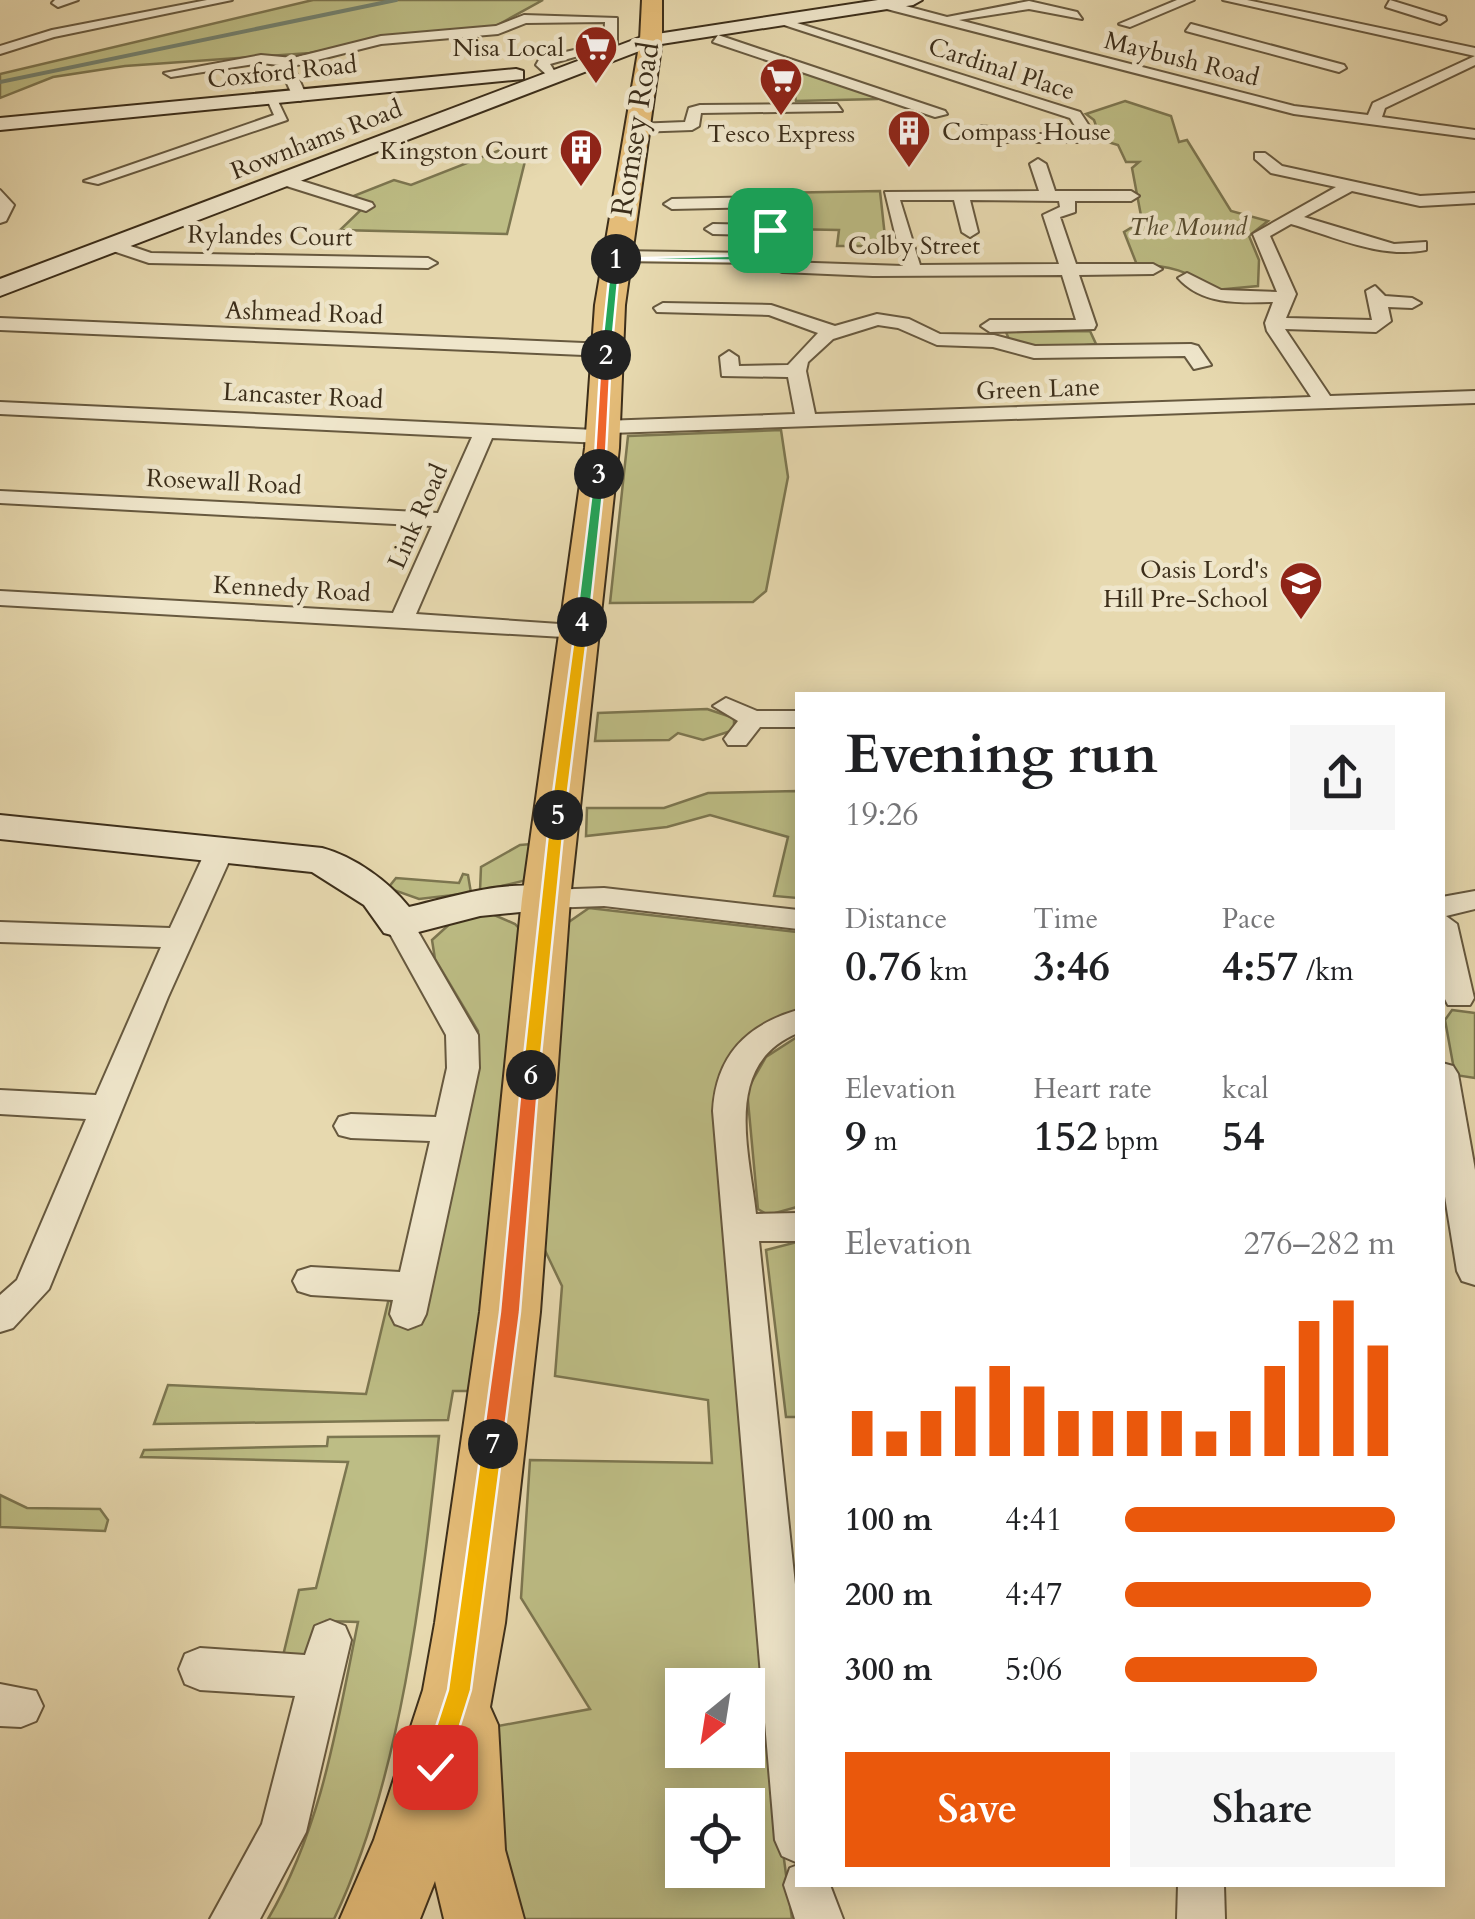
<!DOCTYPE html>
<meta charset="utf-8">
<style>
body{margin:0;font-family:Cardo,serif;background:#f6f6f6;color:#202124;height:100vh;display:flex;flex-direction:column;font-size:38px;white-space:nowrap}
*{box-sizing:border-box;margin:0}
p{font-size:32px;color:#757577}
.icon{flex:none;width:55px;height:55px;fill:none;stroke:currentColor;stroke-width:2;stroke-linecap:round;stroke-linejoin:round}
.map{position:relative;flex:1;overflow:hidden}
.panel{position:absolute;left:795px;top:692px;width:650px;height:1195px;display:flex;flex-direction:column;background:#fff;border-radius:0px;box-shadow:0 5px 25px #0003}
.panel>*{flex:none}
.needle{width:65px;rotate:210deg}
.fabs{position:absolute;left:665px;top:1668px;display:grid;gap:20px}
.fabs a{display:grid;place-items:center;width:100px;height:100px;border-radius:0px;background:#fff;box-shadow:0 5px 25px #0003;font-size:50px}
.pin{position:absolute;display:grid;place-items:center;width:85px;height:85px;color:#fff;margin:-42px;border-radius:20px;box-shadow:0 5px 15px #0006}
.km{position:absolute;width:50px;height:50px;margin:-25px;border-radius:50%;background:#222;color:#fff;font-size:28px;line-height:50px;text-align:center}
.round{display:grid;place-items:center;flex:none;width:105px;height:105px;border-radius:0px;background:#f6f6f6}
.head{display:flex;align-items:center;justify-content:space-between;height:170px;padding:0 50px}
h1{font-size:55px;font-weight:700;line-height:75px}
.figures{display:grid;grid-template-columns:repeat(3,1fr);gap:15px;height:170px;padding:10px 50px}
.figures div{display:grid;align-content:center}
.figures b{font-size:42px;font-weight:700}
.figures small{font-size:28px;font-weight:400}
.figures p{font-size:28px}
.chart{height:280px;padding:20px 50px}
.chart p{display:flex;justify-content:space-between}
.chart svg{width:100%;height:180px;margin-top:10px;stroke:#ea580c;stroke-width:6}
.action{display:flex;gap:20px;margin-top:auto;padding:20px 50px}
.action a{flex:1;height:115px;border-radius:0px;background:#ea580c;color:#fff;font-size:40px;font-weight:700;line-height:115px;text-align:center}
.action a+a{background:#f6f6f6;color:#202124}
ul{padding:0 50px;list-style:none;font-size:32px}
li{display:grid;grid-template-columns:160px 120px 1fr;align-items:center;height:75px}
li i{height:25px;border-radius:12px;background:#ea580c}
.map>svg:first-child{display:block}
.green{fill:#bdbd85;stroke:#7c7650;stroke-width:2.5;fill-rule:evenodd}
.lines{fill:none;stroke-linecap:round;stroke-linejoin:round}
.stream{stroke:#738270;stroke-width:4}
.street-casing{stroke:#67593f;stroke-width:4}
.secondary-casing{stroke:#3c2e1a;stroke-width:4}
.primary-casing{stroke:#3c2e1a;stroke-width:4}
.street{fill:#efe6cb;fill-rule:evenodd}
.secondary{fill:#efe6cb;fill-rule:evenodd}
.primary{fill:#e4bc78;fill-rule:evenodd}
.split-1{fill:#22a559;stroke:#fff;stroke-width:2.5}
.split-2{fill:#22a559;stroke:#fff;stroke-width:2.5}
.split-3{fill:#f0652b;stroke:#fff;stroke-width:2.5}
.split-4{fill:#22a559;stroke:#fff;stroke-width:2.5}
.split-5{fill:#f5b400;stroke:#fff;stroke-width:2.5}
.split-6{fill:#f5b400;stroke:#fff;stroke-width:2.5}
.split-7{fill:#f0652b;stroke:#fff;stroke-width:2.5}
.split-8{fill:#f5b400;stroke:#fff;stroke-width:2.5}
.labels{text-anchor:middle;stroke-width:9;stroke-linejoin:round;paint-order:stroke}
.far-poi-label{font-size:25px;fill:#3c2e1a;stroke:#efe6cb;text-anchor:end}
.far-street-label{font-size:25px;fill:#3c2e1a;stroke:#efe6cb}
.far-park-label{font-size:25px;font-style:italic;fill:#564b2f;stroke:#efe6cb}
.street-label{font-size:30px;fill:#3c2e1a;stroke:#efe6cb}
</style>
<div class="map">
<svg width="1475" height="1919" viewBox="0 0 1475 1919">
<rect width="100%" height="100%" fill="#e7d9af"/>
<filter id="stains"><feTurbulence type="fractalNoise" baseFrequency=".002" numOctaves="4"/><feColorMatrix values="0 0 0 0 .2 0 0 0 0 .09 0 0 0 0 .02 0 0 0 .5 -.17"/></filter>
<radialGradient id="worn" r=".72"><stop offset=".6" stop-color="#630" stop-opacity="0"/><stop offset="1" stop-color="#630" stop-opacity=".3"/></radialGradient>
<g class="green">
<polygon points="313,0 543,0 494,27 381,39 310,53 125,66 53,77 0,98 0,74"/>
<polygon points="777,62 877,96 877,99 796,101 791,76"/>
<path d="M 1125,101 L 1171,116 L 1179,142 L 1187,140 L 1231,211 L 1268,221 L 1249,236 L 1259,260 L 1258,286 L 1215,290 C 1189,271 1169,265 1137,265 L 1124,232 L 1142,221 L 1132,168 L 1139,162 L 1126,162 L 1118,145 L 1101,140 L 1094,120 L 1086,114 Z"/>
<polygon points="500,150 527,153 507,234 340,230 365,206 351,197 394,180 411,185"/>
<polygon points="880,191 886,246 837,246 839,230 786,229 777,224 774,193"/>
<polygon points="1090,331 1096,344 1038,350 1010,342 1006,332"/>
<polygon points="781,430 788,477 766,591 753,602 610,603 628,436"/>
<polygon points="707,709 734,718 734,730 703,740 678,733 669,740 595,741 598,713"/>
<polygon points="797,791 797,898 774,896 788,837 710,815 667,827 586,836 587,808 664,808 708,793"/>
<polygon points="531,844 531,879 480,891 481,867 520,845"/>
<polygon points="463,874 468,875 471,893 419,899 388,888 396,878 459,883"/>
<path d="M 589,908 L 797,932 L 797,1012 C 744,1030 720,1051 715,1108 L 781,1837 L 792,1919 L 513,1919 L 498,1829 L 498,1726 L 590,1709 L 521,1598 L 530,1460 L 712,1463 L 708,1400 L 555,1376 L 562,1286 L 540,1240 L 563,926 ZM 682,1685 L 748,1685 L 748,1750 L 682,1750 ZM 682,1805 L 748,1805 L 748,1870 L 682,1870 Z"/>
<polygon points="492,914 515,924 525,935 475,1391 453,1391 448,1420 154,1424 168,1385 366,1394 389,1298 395,1308 395,1325 415,1327 457,1160 478,1053 478,1031 435,959 432,940 453,921"/>
<polygon points="1452,1010 1475,1013 1475,1078 1455,1075 1445,1020"/>
<polygon points="797,1037 797,1207 768,1215 758,1209 747,1090 766,1057"/>
<polygon points="797,1242 797,1417 786,1417 766,1250"/>
<path d="M 439,1436 C 422,1591 401,1779 334,1919 L 268,1919 C 322,1827 337,1725 358,1622 L 326,1621 L 308,1654 L 281,1664 L 299,1590 L 316,1588 L 348,1462 L 141,1457 L 144,1450 L 327,1446 L 328,1437 Z"/>
<polygon points="0,1495 27,1508 100,1509 108,1520 105,1531 0,1527"/>
</g>
<g class="lines">
<polyline class="stream" points="0,82 396,0"/>
<g class="street-casing">
<g id="street">
<polygon points="55,0 78,0 58,7 52,3"/>
<polygon points="207,0 232,0 54,37 0,54 0,46 52,30"/>
<polygon points="883,0 947,17 1029,1 1077,12 1082,19 1029,9 959,20 1294,106 1368,115 1373,103 1475,56 1223,0 1247,0 1475,48 1475,65 1385,108 1382,117 1475,130 1475,138 1294,114 879,7"/>
<polygon points="1177,0 1194,0 1130,27 1119,24"/>
<polygon points="1390,0 1445,17 1446,20 1440,24 1386,7"/>
<polygon points="524,15 617,18 617,45 550,64 555,72 548,76 536,65 540,58 604,43 605,22 526,23 498,34 381,44 293,66 307,97 300,101 293,97 279,65 261,63 171,77 164,73 261,55 293,58 381,36 496,26"/>
<polygon points="778,17 1080,112 1097,138 1090,142 1000,142 995,135 980,132 980,126 1006,129 1010,134 1080,134 1070,118 778,23"/>
<polygon points="1191,24 1344,65 1346,68 1339,72 1186,31"/>
<polygon points="718,35 945,111 947,114 935,117 713,42"/>
<polygon points="266,97 276,97 287,120 98,184 84,181 274,115"/>
<polygon points="837,104 842,111 701,113 699,126 692,130 636,132 629,128 636,124 685,122 689,108 700,105"/>
<path d="M 1255,153 L 1265,153 L 1282,166 L 1420,196 L 1475,193 L 1475,203 L 1420,206 L 1352,191 L 1304,217 L 1394,244 L 1426,242 L 1426,250 C 1381,259 1335,237 1291,224 L 1270,236 L 1296,294 L 1286,318 L 1372,320 L 1366,291 L 1375,286 L 1385,296 L 1412,298 L 1421,303 L 1412,308 L 1388,307 L 1391,321 L 1376,332 L 1285,329 L 1330,396 L 1475,391 L 1475,403 L 610,433 L 610,441 L 603,443 L 492,438 L 416,614 L 589,626 L 593,631 L 581,638 L 0,605 L 0,591 L 393,613 L 432,526 L 0,503 L 0,491 L 438,513 L 472,437 L 0,414 L 0,402 L 595,430 L 596,423 L 603,421 L 795,414 L 788,377 L 722,376 L 720,357 L 729,351 L 738,357 L 739,366 L 788,365 L 818,333 L 769,315 L 657,312 L 654,308 L 663,303 L 771,305 L 835,326 L 877,314 L 909,319 L 940,334 L 994,335 L 1035,346 L 1191,344 L 1198,346 L 1211,365 L 1194,369 L 1185,356 L 1034,358 L 993,347 L 937,345 L 898,328 L 878,325 L 833,339 L 808,362 L 806,371 L 815,414 L 1311,397 L 1267,331 L 1265,323 L 1273,302 C 1239,303 1202,305 1178,278 L 1187,273 L 1221,290 L 1277,292 L 1253,234 L 1336,187 L 1271,173 L 1255,159 Z"/>
<path d="M 1038,159 L 1046,164 L 1055,191 L 1131,191 L 1139,196 L 1131,201 L 1075,201 L 1075,212 L 1060,217 L 1076,264 L 1153,264 L 1162,269 L 1153,274 L 1079,275 L 1096,325 L 1094,329 L 990,332 L 981,326 L 990,320 L 1076,320 L 1062,275 L 873,276 L 782,272 L 758,263 L 616,261 L 607,256 L 616,251 L 753,253 L 758,235 L 713,234 L 705,229 L 713,224 L 760,225 L 763,207 L 672,209 L 664,204 L 672,199 L 767,197 L 781,208 L 769,256 L 785,262 L 903,266 L 885,192 L 1039,191 L 1030,164 ZM 900,200 L 954,200 L 962,232 L 970,237 L 978,232 L 970,200 L 1059,201 L 1060,207 L 1043,215 L 1059,264 L 920,265 Z"/>
<polygon points="283,175 372,203 374,206 366,211 277,183 275,180"/>
<polygon points="0,190 14,205 6,221 0,223"/>
<polygon points="113,240 151,253 428,258 437,263 428,268 149,263 107,249 107,241"/>
<polygon points="0,318 607,344 616,350 607,356 0,330"/>
<polygon points="726,698 757,711 798,711 798,727 760,727 746,745 728,745 724,739 738,721 713,706"/>
<polygon points="221,839 235,848 168,997 49,1289 13,1328 0,1332 0,1295 17,1280 86,1119 0,1114 0,1090 96,1095 161,947 0,942 0,922 170,928 207,848"/>
<polygon points="604,888 798,910 798,929 604,906 546,908 532,899 546,890"/>
<polygon points="1475,891 1475,909 1446,916 1457,924 1474,998 1470,1005 1448,1005 1442,993 1442,897"/>
<polygon points="399,913 409,916 478,1035 479,1068 426,1314 421,1324 408,1329 395,1324 390,1314 393,1300 311,1295 298,1291 293,1281 298,1271 311,1267 400,1272 430,1141 351,1138 339,1135 334,1126 339,1117 351,1114 436,1117 447,1068 446,1035 384,923"/>
<path d="M 798,1010 L 798,1033 C 722,1064 749,1150 756,1214 L 798,1213 L 798,1241 L 759,1241 L 798,1613 L 798,1863 L 782,1856 L 775,1840 L 713,1111 C 716,1056 746,1025 798,1010 Z"/>
<polygon points="1442,1063 1453,1066 1458,1074 1475,1170 1475,1285 1462,1281 1457,1271 1442,1178"/>
<polygon points="330,1620 345,1626 351,1640 306,1832 260,1919 210,1919 262,1824 295,1696 200,1690 185,1684 179,1669 185,1654 200,1648 305,1655 315,1626"/>
<polygon points="0,1684 36,1691 43,1706 36,1721 21,1727 0,1726"/>
<polygon points="798,1865 798,1885 830,1885 843,1919 795,1919 784,1885 790,1868"/>
<polygon points="1178,1885 1224,1885 1225,1919 1177,1919"/>
</g>
</g>
<g class="secondary-casing">
<g id="secondary">
<polygon points="878,0 922,0 913,5 655,45 0,296 0,279 644,36"/>
<polygon points="516,69 523,71 523,79 0,130 0,118"/>
<path d="M 0,815 L 322,848 C 355,857 388,881 409,907 C 456,896 512,877 560,890 L 566,899 L 560,908 L 480,916 L 399,937 L 384,933 L 364,905 L 312,872 L 0,839 Z"/>
</g>
</g>
<g class="primary-casing">
<polygon id="primary" points="642,0 662,0 662,40 625,305 619,448 570,899 540,1312 505,1623 490,1707 498,1725 505,1850 524,1919 444,1919 435,1881 420,1919 340,1919 374,1840 423,1690 435,1623 480,1312 522,899 585,448 595,305 640,40"/>
</g>
<use href="#street" class="street"/>
<use href="#secondary" class="secondary"/>
<use href="#primary" class="primary"/>
</g>
<polygon class="split-1" points="767,228 774,230 760,261 611,259 757,255"/>
<polygon class="split-2" points="616,256 620,259 611,355 606,359 601,355 611,259"/>
<polygon class="split-3" points="606,352 611,355 605,474 599,477 594,474 601,355"/>
<polygon class="split-4" points="599,470 605,474 589,622 582,626 576,622 594,474"/>
<polygon class="split-5" points="582,619 589,622 565,815 558,820 550,815 576,622"/>
<polygon class="split-6" points="558,811 565,815 539,1075 531,1081 522,1075 550,815"/>
<polygon class="split-7" points="531,1069 539,1075 520,1312 503,1444 493,1453 482,1444 500,1312 522,1075"/>
<polygon class="split-8" points="493,1435 503,1444 471,1690 447,1767 444,1775 435,1779 427,1775 423,1767 448,1690 482,1444"/>
<defs>
<g id="supermarket-pin" transform="scale(2.25)"><path d="M0 17L-7.5 6A9.5 9.5 0 1 1 7.5 6Z" fill="#8f2418" stroke="#efe6cb"/><path d="M-6-5.5h2.5l.6 2H6L4.5 2H-2.5L-4.4-4H-6ZM-1.5 3.2a1.3 1.3 0 1 0 .1 0ZM3 3.2a1.3 1.3 0 1 0 .1 0Z" fill="#fff"/></g>
<g id="building-pin" transform="scale(2.25)"><path d="M0 17L-7.5 6A9.5 9.5 0 1 1 7.5 6Z" fill="#8f2418" stroke="#efe6cb"/><path d="M-4-6H4V6H1V3H-1V6H-4ZM-2.5-4.3h1.7v1.8h-1.7ZM.8-4.3h1.7v1.8H.8ZM-2.5-1h1.7V.8h-1.7ZM.8-1h1.7V.8H.8Z" fill="#fff"/></g>
<g id="school-pin" transform="scale(2.25)"><path d="M0 17L-7.5 6A9.5 9.5 0 1 1 7.5 6Z" fill="#8f2418" stroke="#efe6cb"/><path d="M0-5L7-2L0 1L-7-2ZM-4 1L0 2.5L4 1V4Q0 6-4 4Z" fill="#fff"/></g>
</defs>
<g fill-rule="evenodd">
<use href="#supermarket-pin" x="596" y="47"/>
<use href="#supermarket-pin" x="781" y="79"/>
<use href="#building-pin" x="909" y="131"/>
<use href="#building-pin" x="581" y="150"/>
<use href="#school-pin" x="1301" y="583"/>
</g>
<g class="labels">
<g class="far-poi-label">
<text x="564" y="56">Nisa Local</text>
<text x="942" y="140" text-anchor="start">Compass House</text>
<text x="781" y="142" text-anchor="middle">Tesco Express</text>
<text x="548" y="159">Kingston Court</text>
<text x="1268" y="578">Oasis Lord's<tspan x="1268" dy="29">Hill Pre-School</tspan></text>
</g>
<g class="far-street-label">
<text transform="translate(1182 58) rotate(14)" y="9">Maybush Road</text>
<text transform="translate(1002 68) rotate(18)" y="9">Cardinal Place</text>
<text transform="translate(282 71) rotate(-6)" y="9">Coxford Road</text>
<text transform="translate(316 139) rotate(-21)" y="9">Rownhams Road</text>
<text transform="translate(270 235) rotate(1)" y="9">Rylandes Court</text>
<text x="914" y="254">Colby Street</text>
<text transform="translate(304 312) rotate(2)" y="9">Ashmead Road</text>
<text transform="translate(1038 388) rotate(-2)" y="9">Green Lane</text>
<text transform="translate(303 395) rotate(3)" y="9">Lancaster Road</text>
<text transform="translate(224 481) rotate(3)" y="9">Rosewall Road</text>
<text transform="translate(417 516) rotate(-66)" y="9">Link Road</text>
<text transform="translate(292 588) rotate(3)" y="9">Kennedy Road</text>
</g>
<g class="far-park-label">
<text x="1188" y="235">The Mound</text>
</g>
<g class="street-label">
<text transform="translate(635 129) rotate(-81)" y="10">Romsey Road</text>
</g>
</g>
<rect width="100%" height="100%" filter="url(#stains)"/>
<rect width="100%" height="100%" fill="url(#worn)"/>
</svg>
<div class="fabs">
<a><svg class="needle" viewBox="-14 -14 28 28"><path d="M0-13l5 13h-10z" fill="#e53935"/><path d="M0 13l5-13h-10z" fill="#757577"/></svg></a>
<a><svg class="icon" aria-label="locate" viewBox="0 0 24 24"><circle cx="12" cy="12" r="6"/><path d="M12 2v4M12 18v4M2 12h4M18 12h4"/></svg></a>
</div>
<div class="pin" style="left:770px;top:230px;background:#1e9e55"><svg class="icon" aria-label="arrive" viewBox="0 0 24 24"><path d="M6 21V4h12l-3 4 3 4H6"/></svg></div>
<div class="pin" style="left:435px;top:1767px;background:#d93025"><svg class="icon" aria-label="check" viewBox="0 0 24 24"><path d="M5 12l5 5 9-10"/></svg></div>
<b class="km" style="left:616px;top:259px">1</b>
<b class="km" style="left:606px;top:355px">2</b>
<b class="km" style="left:599px;top:474px">3</b>
<b class="km" style="left:582px;top:622px">4</b>
<b class="km" style="left:558px;top:815px">5</b>
<b class="km" style="left:531px;top:1075px">6</b>
<b class="km" style="left:493px;top:1444px">7</b>
<section class="panel">
<div class="head"><div><h1>Evening run</h1><p>19:26</p></div><a class="round"><svg class="icon" aria-label="share" viewBox="0 0 24 24"><path d="M12 15V3M7 8l5-5 5 5M5 13v7h14v-7"/></svg></a></div>
<div class="figures">
<div><p>Distance</p><b>0.76<small> km</small></b></div>
<div><p>Time</p><b>3:46</b></div>
<div><p>Pace</p><b>4:57<small> /km</small></b></div>
</div>
<div class="figures">
<div><p>Elevation</p><b>9<small> m</small></b></div>
<div><p>Heart rate</p><b>152<small> bpm</small></b></div>
<div><p>kcal</p><b>54</b></div>
</div>
<div class="chart"><p><span>Elevation</span>276–282 m</p>
<svg viewBox="0 0 160 44" preserveAspectRatio="none"><path d="M5 44V33M15 44V38M25 44V33M35 44V27M45 44V22M55 44V27M65 44V33M75 44V33M85 44V33M95 44V33M105 44V38M115 44V33M125 44V22M135 44V11M145 44V6M155 44V17"/></svg>
</div>
<ul>
<li><b>100 m</b>4:41<i style="width:100%"></i></li>
<li><b>200 m</b>4:47<i style="width:91%"></i></li>
<li><b>300 m</b>5:06<i style="width:71%"></i></li>
</ul>
<div class="action"><a>Save</a><a>Share</a></div>
</section>
</div>
